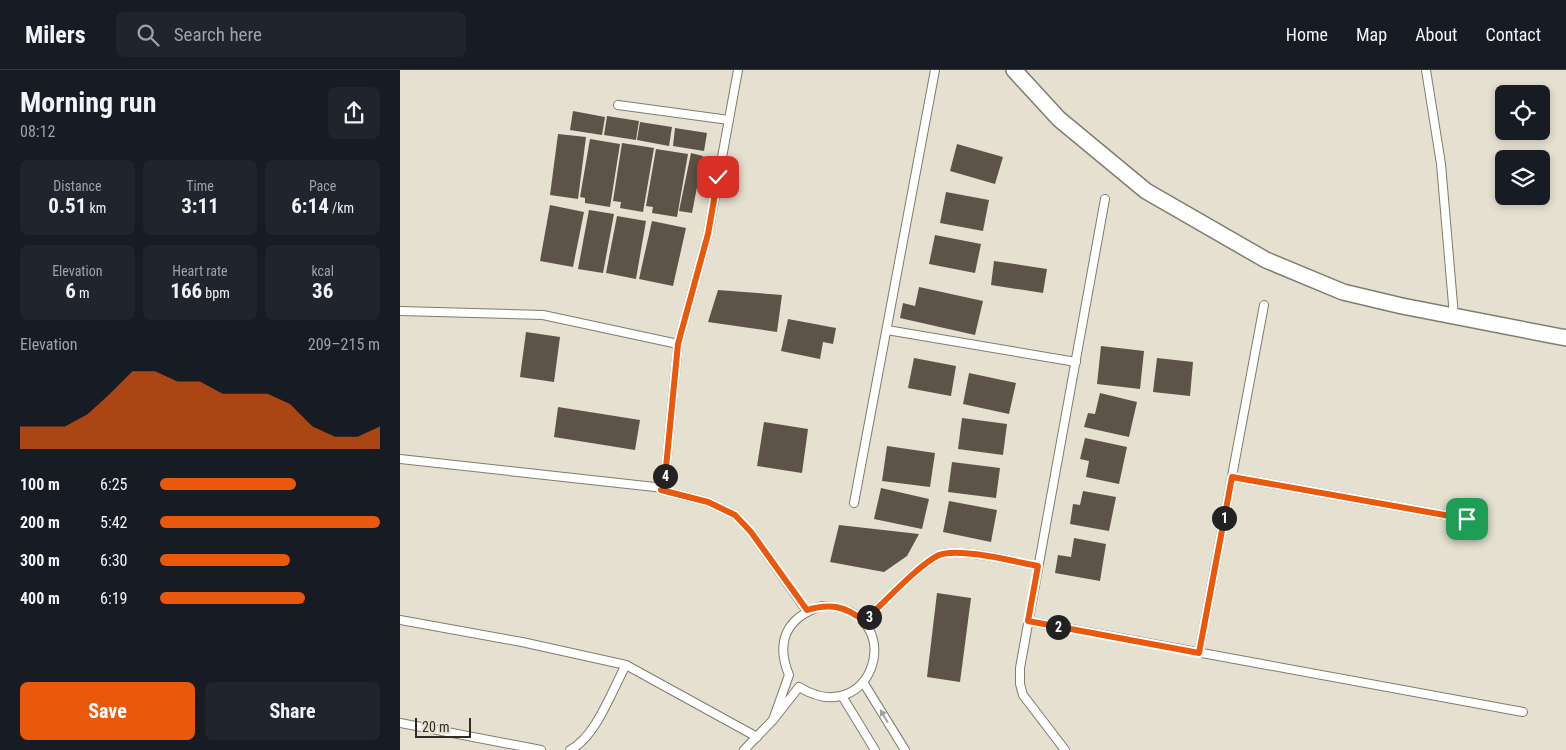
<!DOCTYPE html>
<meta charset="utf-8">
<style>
body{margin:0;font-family:"Roboto Condensed",sans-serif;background:#20242c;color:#f1f3f6;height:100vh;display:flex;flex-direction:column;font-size:19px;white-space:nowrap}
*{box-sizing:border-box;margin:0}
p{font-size:16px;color:#9ea1a6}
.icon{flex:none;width:28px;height:28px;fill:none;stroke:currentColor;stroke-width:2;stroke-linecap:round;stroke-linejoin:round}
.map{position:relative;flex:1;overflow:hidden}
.details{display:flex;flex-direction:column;background:#171b24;width:400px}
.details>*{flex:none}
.tools{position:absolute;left:1095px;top:15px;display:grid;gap:10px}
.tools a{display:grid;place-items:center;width:55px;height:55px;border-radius:8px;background:#171b24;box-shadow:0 2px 8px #0003;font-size:25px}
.scale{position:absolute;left:15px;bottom:12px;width:56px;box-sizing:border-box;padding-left:5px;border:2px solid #2e2c26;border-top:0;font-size:14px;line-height:18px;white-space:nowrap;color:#2e2c26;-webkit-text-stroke:4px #e5e0d0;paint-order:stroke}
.pin{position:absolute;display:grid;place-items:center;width:42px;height:42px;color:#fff;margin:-21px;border-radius:10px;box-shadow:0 2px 8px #0006}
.km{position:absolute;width:25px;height:25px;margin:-12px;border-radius:50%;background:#222;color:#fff;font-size:14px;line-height:25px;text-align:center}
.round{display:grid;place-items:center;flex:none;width:52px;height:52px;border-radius:8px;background:#20242c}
.overview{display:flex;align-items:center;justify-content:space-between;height:85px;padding:0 20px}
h1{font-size:28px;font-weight:700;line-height:38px}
.metrics{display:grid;grid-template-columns:repeat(3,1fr);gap:8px;height:85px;padding:5px 20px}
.metrics div{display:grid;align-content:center;border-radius:8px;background:#20242c;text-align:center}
.metrics b{font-size:21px;font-weight:700}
.metrics small{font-size:14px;font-weight:400}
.metrics p{font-size:14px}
.chart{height:140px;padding:10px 20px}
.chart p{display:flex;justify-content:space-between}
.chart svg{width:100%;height:90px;margin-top:5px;fill:#ea580c;opacity:.7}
.cta{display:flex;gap:10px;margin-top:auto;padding:10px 20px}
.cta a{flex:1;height:58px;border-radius:8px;background:#ea580c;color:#fff;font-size:20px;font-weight:700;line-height:58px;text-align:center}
.cta a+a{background:#20242c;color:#f1f3f6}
ul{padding:0 20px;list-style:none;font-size:16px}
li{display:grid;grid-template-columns:80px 60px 1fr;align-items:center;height:38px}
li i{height:12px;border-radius:6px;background:#ea580c}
header{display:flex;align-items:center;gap:30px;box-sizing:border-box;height:70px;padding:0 25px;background:#171b24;border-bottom:1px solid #363941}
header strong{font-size:24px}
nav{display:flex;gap:28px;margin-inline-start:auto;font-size:18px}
.search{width:350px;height:45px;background:#20242c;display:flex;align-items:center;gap:12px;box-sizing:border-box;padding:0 18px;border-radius:8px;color:#9ea1a6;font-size:19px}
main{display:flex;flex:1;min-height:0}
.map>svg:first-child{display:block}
.building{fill:#5e5348}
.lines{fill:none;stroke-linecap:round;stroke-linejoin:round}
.lane-casing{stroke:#817c6d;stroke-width:10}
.street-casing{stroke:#817c6d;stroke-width:18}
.lane{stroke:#fff;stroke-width:8}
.street{stroke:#fff;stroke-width:15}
.oneway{fill:#a1a09d}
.route-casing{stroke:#fff;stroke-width:10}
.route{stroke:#ea580c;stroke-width:6}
</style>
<header>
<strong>Milers</strong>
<div class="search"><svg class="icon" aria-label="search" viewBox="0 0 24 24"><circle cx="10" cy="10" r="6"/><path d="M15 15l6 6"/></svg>Search here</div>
<nav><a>Home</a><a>Map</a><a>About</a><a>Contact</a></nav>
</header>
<main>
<section class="details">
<div class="overview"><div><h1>Morning run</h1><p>08:12</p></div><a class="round"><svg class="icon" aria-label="share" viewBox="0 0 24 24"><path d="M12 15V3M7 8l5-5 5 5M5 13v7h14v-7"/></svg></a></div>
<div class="metrics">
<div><p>Distance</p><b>0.51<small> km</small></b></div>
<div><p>Time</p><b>3:11</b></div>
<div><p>Pace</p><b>6:14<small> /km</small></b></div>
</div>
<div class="metrics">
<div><p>Elevation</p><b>6<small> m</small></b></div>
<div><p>Heart rate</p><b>166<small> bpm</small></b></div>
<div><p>kcal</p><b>36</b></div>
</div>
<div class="chart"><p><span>Elevation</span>209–215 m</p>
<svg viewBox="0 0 160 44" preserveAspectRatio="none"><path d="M0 44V33L10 33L20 33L30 27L40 17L50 6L60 6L70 11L80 11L90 17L100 17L110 17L120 22L130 33L140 38L150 38L160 33V44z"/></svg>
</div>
<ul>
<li><b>100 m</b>6:25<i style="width:62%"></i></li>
<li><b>200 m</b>5:42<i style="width:100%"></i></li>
<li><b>300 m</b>6:30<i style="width:59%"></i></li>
<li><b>400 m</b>6:19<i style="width:66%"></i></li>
</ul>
<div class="cta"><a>Save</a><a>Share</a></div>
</section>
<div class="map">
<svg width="1166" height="680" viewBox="0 0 1166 680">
<rect width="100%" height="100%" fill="#e5e0d0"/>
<g class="building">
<polygon points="173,41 205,47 202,65 170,60"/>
<polygon points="207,46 239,51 236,70 204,65"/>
<polygon points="240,52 272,57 269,76 237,70"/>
<polygon points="275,58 307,63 304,81 273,76"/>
<polygon points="158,64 186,67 178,129 150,125"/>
<polygon points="190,69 220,74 210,137 185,133 185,128 180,127"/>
<polygon points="222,73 254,78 243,142 220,138 221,132 213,131"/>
<polygon points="557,74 603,87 595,114 550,101"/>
<polygon points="256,79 288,84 277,147 252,143 253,137 246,136"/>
<polygon points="291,83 303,86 292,143 279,141"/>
<polygon points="546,122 589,130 583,161 540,153"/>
<polygon points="150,135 184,142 173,197 140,191"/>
<polygon points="189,140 214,144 203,203 178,199"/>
<polygon points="217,146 246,151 236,209 206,203"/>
<polygon points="252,151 286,158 273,216 239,209"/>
<polygon points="535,165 581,174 575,203 529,194"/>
<polygon points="594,191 647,199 643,223 591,215"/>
<polygon points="519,217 583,231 575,265 500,248 503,233 515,236"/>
<polygon points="318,220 382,225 377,262 308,252"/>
<polygon points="388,249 436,258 433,274 423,272 420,289 381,281"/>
<polygon points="126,262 160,267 154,312 120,307"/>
<polygon points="701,276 744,281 740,319 697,314"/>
<polygon points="514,288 556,296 551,326 508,318"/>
<polygon points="757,288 793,292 790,326 753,322"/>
<polygon points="569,303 616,313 609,344 563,334"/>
<polygon points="700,323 737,332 729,367 684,357 688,343 695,344"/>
<polygon points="158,337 240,350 235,380 154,367"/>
<polygon points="562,348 607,354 603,385 558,379"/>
<polygon points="364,352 408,359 402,403 357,396"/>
<polygon points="685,368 727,377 719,414 686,407 689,391 680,389"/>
<polygon points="487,376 535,383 530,417 482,411"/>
<polygon points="552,392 600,398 596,428 548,422"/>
<polygon points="481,418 529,429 522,459 474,449"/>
<polygon points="683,421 716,427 709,461 670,454 673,434 680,435"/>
<polygon points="549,431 597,440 591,472 543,462"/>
<polygon points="439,455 519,464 507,486 484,502 430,492"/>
<polygon points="674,468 706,474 700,511 655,503 658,485 671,487"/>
<polygon points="537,523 571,528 560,612 527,607"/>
</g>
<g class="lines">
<g class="lane-casing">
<g id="lane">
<polyline points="1026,0 1041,94 1054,246"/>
<polyline points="218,35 329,50"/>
<polyline points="0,241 143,245 278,274"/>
<polyline points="487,260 676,292"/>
<polyline points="0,389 264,418 261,420 308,432 335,445 351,462 407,541"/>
<polyline points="832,407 1067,449"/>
<polyline points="264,418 278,274 308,164 338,0"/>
<polyline points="454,433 535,0"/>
<path d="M 422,536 C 511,537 475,663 399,617 L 373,650 L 389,605 C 375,571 387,547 422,536 Z"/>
<polyline points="0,550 122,572 226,595 357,667"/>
<path d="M 464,551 C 482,535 519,494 539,485 C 558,477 616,492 638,496"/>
<polyline points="628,551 1123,642"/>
<polyline points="799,583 864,235"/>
<polyline points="463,612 505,680"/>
<polyline points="442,626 475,680"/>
<polyline points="0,653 141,680"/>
<path d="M 170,680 C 196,667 212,620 226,595"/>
<polyline points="344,680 373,650"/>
<polyline points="665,680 623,625 620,614 620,598 705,129"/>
</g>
</g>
<g class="street-casing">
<polyline id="street" points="614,0 659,49 746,121 866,190 943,222 1002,236 1166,268"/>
</g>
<use href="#lane" class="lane"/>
<use href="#street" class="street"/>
</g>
<defs><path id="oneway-solid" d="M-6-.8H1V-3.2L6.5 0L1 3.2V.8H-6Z" transform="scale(1.25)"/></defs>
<use class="oneway" href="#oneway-solid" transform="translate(484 646) rotate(-121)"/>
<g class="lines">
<g class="route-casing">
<path id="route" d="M 318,107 L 308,164 L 278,274 L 264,418 L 261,420 L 308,432 L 335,445 L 351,462 L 407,540 C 430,533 445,536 464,551 C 482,535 519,494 539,485 C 559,477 616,492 638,496 L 628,551 L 799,583 L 832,407 L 1067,449"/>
</g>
<use href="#route" class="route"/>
</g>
</svg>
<div class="tools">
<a><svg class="icon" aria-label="locate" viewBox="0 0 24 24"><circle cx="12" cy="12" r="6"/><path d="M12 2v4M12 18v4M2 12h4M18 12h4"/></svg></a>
<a><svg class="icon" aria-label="layers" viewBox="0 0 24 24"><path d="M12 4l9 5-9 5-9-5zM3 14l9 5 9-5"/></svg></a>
</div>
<div class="scale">20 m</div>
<div class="pin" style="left:1067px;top:449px;background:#1e9e55"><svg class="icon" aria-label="arrive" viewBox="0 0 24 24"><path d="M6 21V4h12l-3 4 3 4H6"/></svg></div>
<div class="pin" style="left:318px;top:107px;background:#d93025"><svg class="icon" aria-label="check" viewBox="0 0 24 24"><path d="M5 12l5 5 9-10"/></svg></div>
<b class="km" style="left:824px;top:448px">1</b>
<b class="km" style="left:658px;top:557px">2</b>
<b class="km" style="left:469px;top:547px">3</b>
<b class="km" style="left:265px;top:406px">4</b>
</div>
</main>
